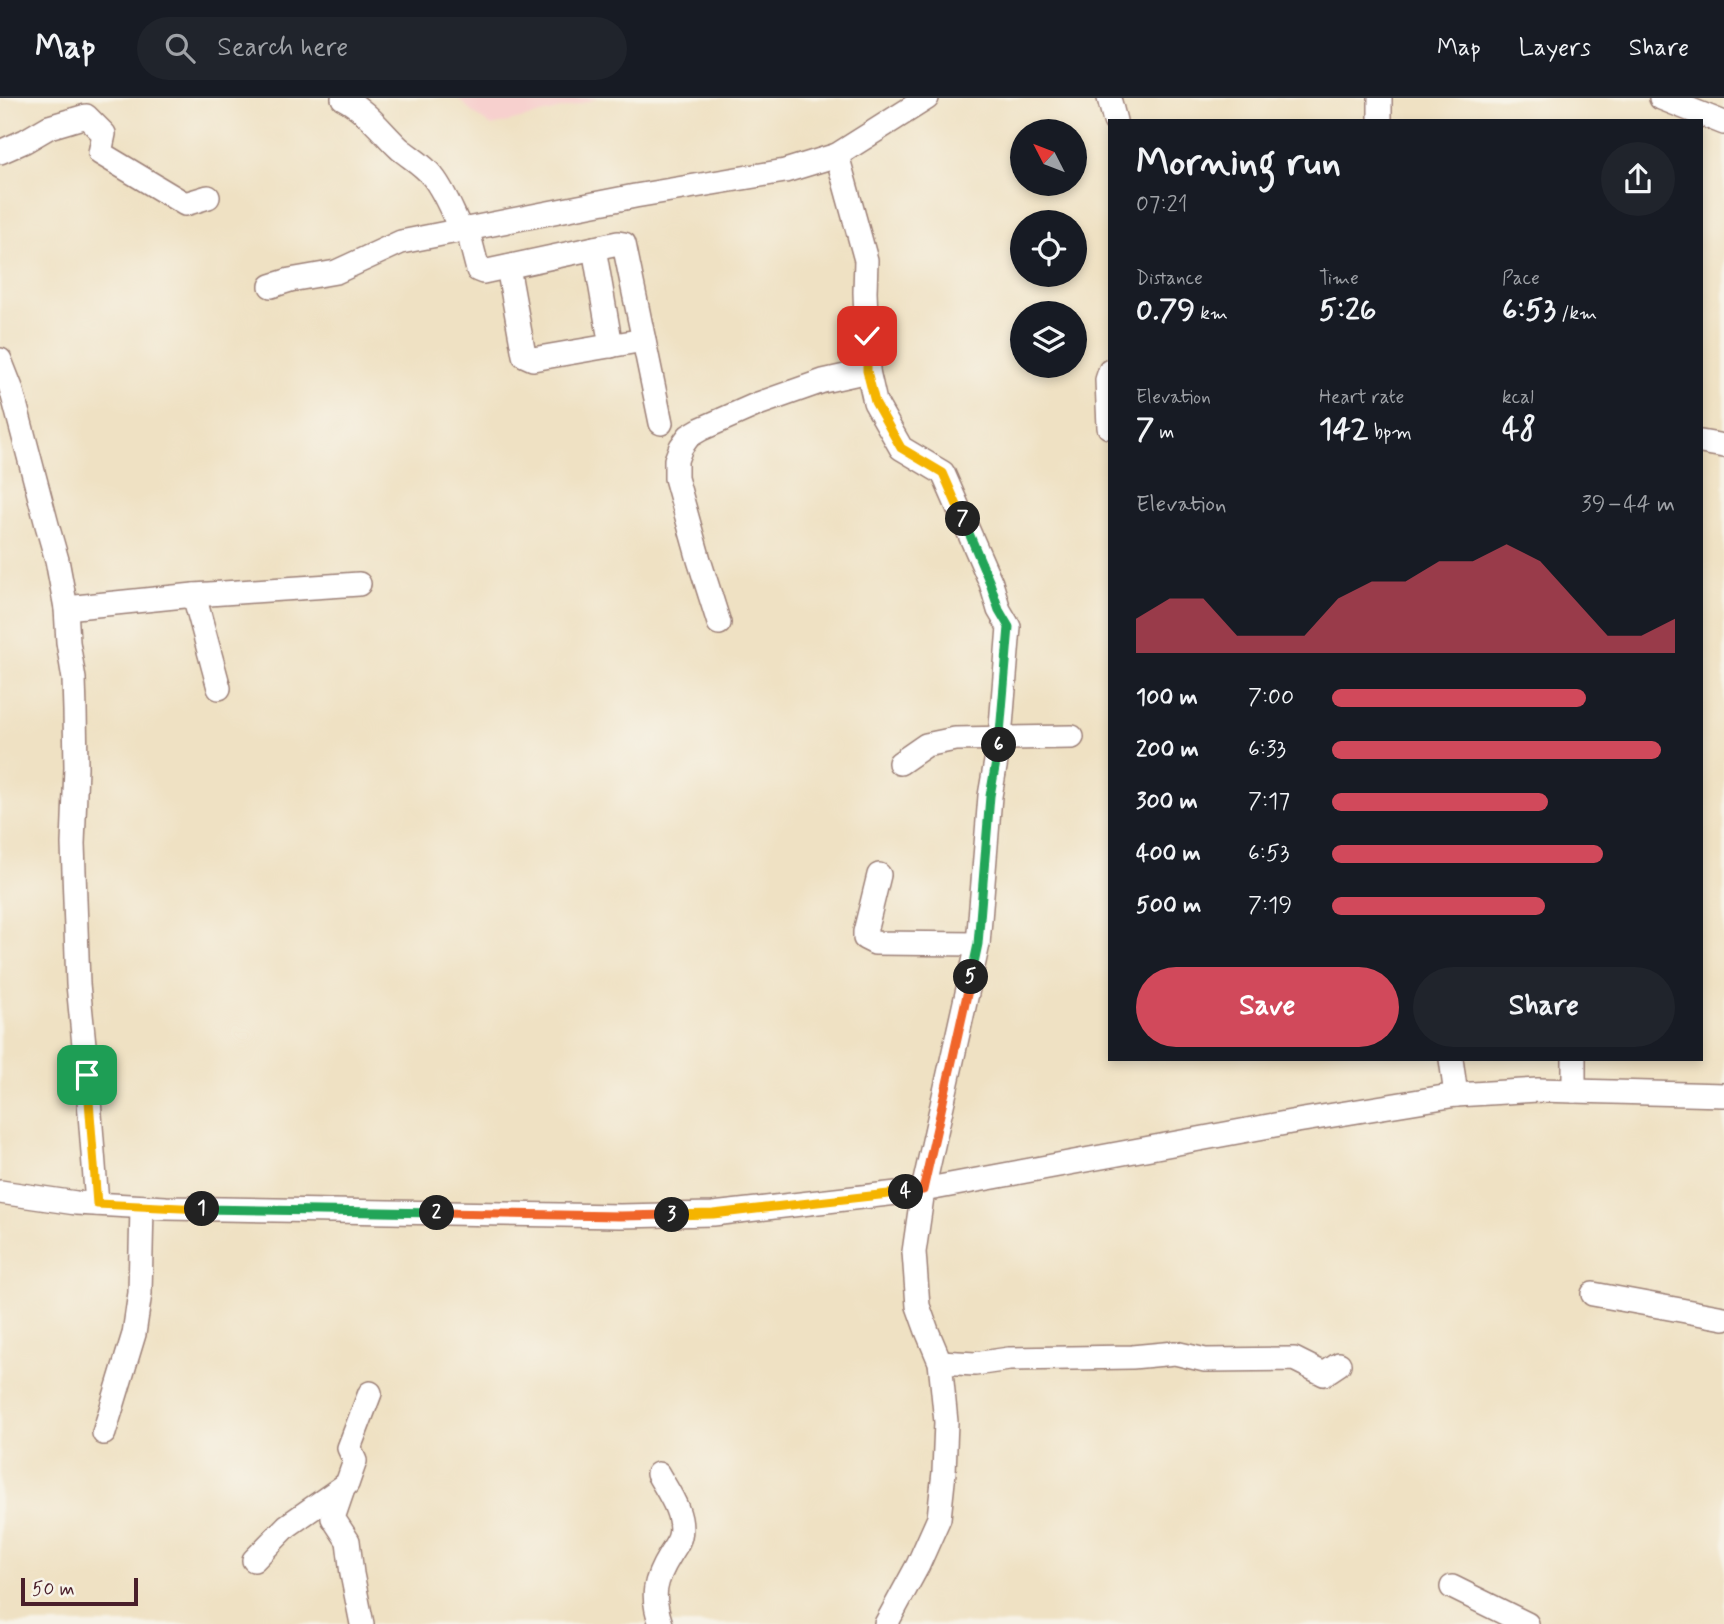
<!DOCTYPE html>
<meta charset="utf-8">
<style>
body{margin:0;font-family:Mynerve,sans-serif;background:#20242c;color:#f1f3f6;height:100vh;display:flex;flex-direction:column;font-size:26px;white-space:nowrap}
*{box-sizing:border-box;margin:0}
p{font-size:23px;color:#9ea1a6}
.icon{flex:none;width:38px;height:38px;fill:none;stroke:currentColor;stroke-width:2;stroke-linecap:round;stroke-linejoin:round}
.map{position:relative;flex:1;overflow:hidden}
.side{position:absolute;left:1108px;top:21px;width:595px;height:942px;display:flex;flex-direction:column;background:#171b24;border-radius:0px;box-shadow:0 4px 10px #0003}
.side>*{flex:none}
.needle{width:46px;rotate:312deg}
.tools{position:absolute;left:1010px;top:21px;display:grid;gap:14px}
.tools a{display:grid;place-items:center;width:77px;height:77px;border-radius:50%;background:#171b24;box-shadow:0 4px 10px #0003;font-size:35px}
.scale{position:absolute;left:21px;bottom:18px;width:117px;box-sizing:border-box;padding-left:7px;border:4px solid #4a1f2b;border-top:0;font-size:19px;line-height:24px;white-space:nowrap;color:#4a1f2b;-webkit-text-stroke:5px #f7f3e8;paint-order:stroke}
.pin{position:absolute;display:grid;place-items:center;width:60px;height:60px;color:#fff;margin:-30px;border-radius:14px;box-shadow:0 4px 10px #0006}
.km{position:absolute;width:35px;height:35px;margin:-18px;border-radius:50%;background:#222;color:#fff;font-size:19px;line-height:35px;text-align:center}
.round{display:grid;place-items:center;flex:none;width:74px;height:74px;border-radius:37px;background:#20242c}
.overview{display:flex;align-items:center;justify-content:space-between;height:119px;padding:0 28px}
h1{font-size:38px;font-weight:700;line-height:52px}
.figures{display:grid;grid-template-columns:repeat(3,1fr);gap:10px;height:119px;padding:7px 28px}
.figures div{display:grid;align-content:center}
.figures b{font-size:30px;font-weight:700}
.figures small{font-size:19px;font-weight:400}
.figures p{font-size:19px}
.chart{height:196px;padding:14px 28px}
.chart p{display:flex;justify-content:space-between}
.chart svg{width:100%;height:126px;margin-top:7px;fill:#d1495b;opacity:.7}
.cta{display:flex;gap:14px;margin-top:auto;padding:14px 28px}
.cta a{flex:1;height:80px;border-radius:42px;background:#d1495b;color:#fff;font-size:28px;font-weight:700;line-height:80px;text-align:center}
.cta a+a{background:#20242c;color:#f1f3f6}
ul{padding:0 28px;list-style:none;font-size:23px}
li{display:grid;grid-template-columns:112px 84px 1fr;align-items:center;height:52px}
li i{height:18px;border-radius:9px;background:#d1495b}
header{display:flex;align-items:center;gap:42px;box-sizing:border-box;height:98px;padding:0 35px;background:#171b24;border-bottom:2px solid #363941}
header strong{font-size:33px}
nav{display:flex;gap:38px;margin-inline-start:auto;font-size:24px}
.search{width:490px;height:63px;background:#20242c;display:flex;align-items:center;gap:18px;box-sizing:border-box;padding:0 24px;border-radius:38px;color:#9ea1a6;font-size:26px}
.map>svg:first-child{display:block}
.built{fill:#f7d0ce}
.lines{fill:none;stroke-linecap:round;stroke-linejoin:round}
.minor-casing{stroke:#9c8077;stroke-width:26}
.minor{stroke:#fff;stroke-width:23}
.split-1-casing{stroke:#fff;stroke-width:14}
.split-2-casing{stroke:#fff;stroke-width:14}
.split-3-casing{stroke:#fff;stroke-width:14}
.split-4-casing{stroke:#fff;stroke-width:14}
.split-5-casing{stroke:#fff;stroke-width:14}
.split-6-casing{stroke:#fff;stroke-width:14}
.split-7-casing{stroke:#fff;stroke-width:14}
.split-8-casing{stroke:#fff;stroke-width:14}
.split-1{stroke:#f5b400;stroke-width:9}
.split-2{stroke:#22a559;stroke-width:9}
.split-3{stroke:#f0652b;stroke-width:9}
.split-4{stroke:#f5b400;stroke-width:9}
.split-5{stroke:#f0652b;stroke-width:9}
.split-6{stroke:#22a559;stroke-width:9}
.split-7{stroke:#22a559;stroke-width:9}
.split-8{stroke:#f5b400;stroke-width:9}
</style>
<header>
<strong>Map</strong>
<div class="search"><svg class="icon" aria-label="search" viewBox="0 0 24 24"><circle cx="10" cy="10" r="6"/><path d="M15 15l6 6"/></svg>Search here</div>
<nav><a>Map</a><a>Layers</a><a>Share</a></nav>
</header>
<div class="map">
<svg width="1724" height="1526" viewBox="0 0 1724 1526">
<rect width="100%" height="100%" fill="#f7f3e8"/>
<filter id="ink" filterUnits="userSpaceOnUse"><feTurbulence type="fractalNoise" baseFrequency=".0143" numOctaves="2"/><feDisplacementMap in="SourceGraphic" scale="14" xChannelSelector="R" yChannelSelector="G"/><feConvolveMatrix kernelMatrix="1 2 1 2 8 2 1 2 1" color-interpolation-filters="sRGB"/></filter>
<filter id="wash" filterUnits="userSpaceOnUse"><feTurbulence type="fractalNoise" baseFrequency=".00686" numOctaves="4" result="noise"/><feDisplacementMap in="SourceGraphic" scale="28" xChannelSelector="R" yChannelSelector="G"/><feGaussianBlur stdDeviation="1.57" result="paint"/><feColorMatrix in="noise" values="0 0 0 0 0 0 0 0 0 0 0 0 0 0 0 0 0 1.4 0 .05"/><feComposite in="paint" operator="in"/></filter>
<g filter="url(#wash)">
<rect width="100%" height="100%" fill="#efe1c3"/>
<polygon class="built" points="458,0 598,0 570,9 492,28 473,15"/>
</g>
<g filter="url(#ink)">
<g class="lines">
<g class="minor-casing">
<g id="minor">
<path d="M 343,0 C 366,12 382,34 400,51 C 411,60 424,67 433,79 C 445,94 452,114 461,132"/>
<polyline points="1109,0 1115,23"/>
<polyline points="1661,0 1724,25"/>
<polyline points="1380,23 1380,0"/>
<polyline points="0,54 25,43 49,29 86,18 104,36 100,55 185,106 208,99"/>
<polyline points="837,57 866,162 865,194 868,273 875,304 901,350 943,375 991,485 999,512 1009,529 1000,640 990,698 978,846 923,1092 914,1154 918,1208 927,1233 940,1264 946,1324 944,1374 939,1420 918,1467 886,1526"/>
<polyline points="471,145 478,172 483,174 618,145 624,146 661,325"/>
<polyline points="594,150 611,248"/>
<polyline points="508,169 524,257 533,261 644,242"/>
<polyline points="271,188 290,182 336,174 401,144 635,98 785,73 837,57 927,0"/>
<polyline points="0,262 11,290 47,427 57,462 66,510 68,544 74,581 75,613 76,669 73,746 78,886 87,977 97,1106"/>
<polyline points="1109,329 1107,282 1110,273"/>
<polyline points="1701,344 1724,348"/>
<polyline points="194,497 219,590"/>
<polyline points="66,510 194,497 359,486"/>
<polyline points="719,525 699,462 676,380 676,362 681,349 689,338 701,331 758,306 823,283 868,273"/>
<polyline points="900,665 926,647 955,641 1072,639"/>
<polyline points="879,777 865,834 865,840 875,845 978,846"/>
<polyline points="1451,961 1456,997"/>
<polyline points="1574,961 1574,993"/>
<polyline points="0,1094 76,1105 166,1110 620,1118 713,1116 923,1092 1291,1024 1456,997 1538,992 1724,997"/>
<polyline points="1593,1196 1724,1220"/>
<polyline points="940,1264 975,1266 1009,1261 1132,1259 1175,1255 1205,1262 1294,1261 1324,1276 1339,1266"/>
<polyline points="104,1335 134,1236 140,1195 142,1109"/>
<path d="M 658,1376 C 668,1394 685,1416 680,1438 C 679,1444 673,1452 670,1457 C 654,1483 651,1498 661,1526"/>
<polyline points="344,1388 333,1420 348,1443 352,1476 362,1526"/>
<polyline points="254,1462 287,1428 347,1386 355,1363 349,1350 370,1295"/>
<polyline points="1452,1489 1527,1526"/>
</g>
</g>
<use href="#minor" class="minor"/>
</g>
</g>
<g class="lines" filter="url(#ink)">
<g class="split-1-casing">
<polyline id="split-1" points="87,977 97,1106 202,1111"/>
</g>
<g class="split-2-casing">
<polyline id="split-2" points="202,1111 437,1115"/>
</g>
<g class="split-3-casing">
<polyline id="split-3" points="437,1115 620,1118 672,1117"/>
</g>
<g class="split-4-casing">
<polyline id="split-4" points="672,1117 713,1116 906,1094"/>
</g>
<g class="split-5-casing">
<polyline id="split-5" points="906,1094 923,1092 971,879"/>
</g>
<g class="split-6-casing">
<polyline id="split-6" points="971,879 978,846 990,698 999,647"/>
</g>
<g class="split-7-casing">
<polyline id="split-7" points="963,421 990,485 999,512 1009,529 999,647"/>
</g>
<g class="split-8-casing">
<polyline id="split-8" points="867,238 867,273 875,304 901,350 943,375 963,421"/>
</g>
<use href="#split-1" class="split-1"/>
<use href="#split-2" class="split-2"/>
<use href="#split-3" class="split-3"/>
<use href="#split-4" class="split-4"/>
<use href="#split-5" class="split-5"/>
<use href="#split-6" class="split-6"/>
<use href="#split-7" class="split-7"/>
<use href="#split-8" class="split-8"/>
</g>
</svg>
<div class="tools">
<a><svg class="needle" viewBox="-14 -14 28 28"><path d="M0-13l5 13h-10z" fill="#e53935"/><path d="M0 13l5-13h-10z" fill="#9ea1a6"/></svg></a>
<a><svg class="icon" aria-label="locate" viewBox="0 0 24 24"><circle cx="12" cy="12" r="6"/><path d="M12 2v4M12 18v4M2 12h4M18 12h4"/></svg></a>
<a><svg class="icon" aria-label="layers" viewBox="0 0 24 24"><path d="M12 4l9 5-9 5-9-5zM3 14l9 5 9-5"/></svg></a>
</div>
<div class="scale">50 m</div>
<div class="pin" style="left:87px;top:977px;background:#1e9e55"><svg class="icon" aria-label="arrive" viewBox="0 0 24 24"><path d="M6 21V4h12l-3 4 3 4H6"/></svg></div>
<div class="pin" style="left:867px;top:238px;background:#d93025"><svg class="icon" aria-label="check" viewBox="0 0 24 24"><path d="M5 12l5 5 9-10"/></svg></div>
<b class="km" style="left:202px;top:1111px">1</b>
<b class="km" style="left:437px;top:1115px">2</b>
<b class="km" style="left:672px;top:1117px">3</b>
<b class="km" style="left:906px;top:1094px">4</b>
<b class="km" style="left:971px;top:879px">5</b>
<b class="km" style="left:999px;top:647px">6</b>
<b class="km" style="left:963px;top:421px">7</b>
<section class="side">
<div class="overview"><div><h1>Morning run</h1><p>07:21</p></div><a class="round"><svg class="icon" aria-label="share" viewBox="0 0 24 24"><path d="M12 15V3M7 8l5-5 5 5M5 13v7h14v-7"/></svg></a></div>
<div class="figures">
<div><p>Distance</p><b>0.79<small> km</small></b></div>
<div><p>Time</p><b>5:26</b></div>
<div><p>Pace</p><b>6:53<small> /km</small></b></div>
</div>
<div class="figures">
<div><p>Elevation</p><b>7<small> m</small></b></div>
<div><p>Heart rate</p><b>142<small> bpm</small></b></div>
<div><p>kcal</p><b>48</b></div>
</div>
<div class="chart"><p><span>Elevation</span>39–44 m</p>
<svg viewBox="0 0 160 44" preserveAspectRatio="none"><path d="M0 44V32L10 25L20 25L30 38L40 38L50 38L60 25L70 19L80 19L90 12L100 12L110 6L120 12L130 25L140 38L150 38L160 32V44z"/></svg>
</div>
<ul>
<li><b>100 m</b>7:00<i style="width:74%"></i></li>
<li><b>200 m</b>6:33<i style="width:96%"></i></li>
<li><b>300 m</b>7:17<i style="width:63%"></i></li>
<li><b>400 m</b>6:53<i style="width:79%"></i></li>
<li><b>500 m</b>7:19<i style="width:62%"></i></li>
</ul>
<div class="cta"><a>Save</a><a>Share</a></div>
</section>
</div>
